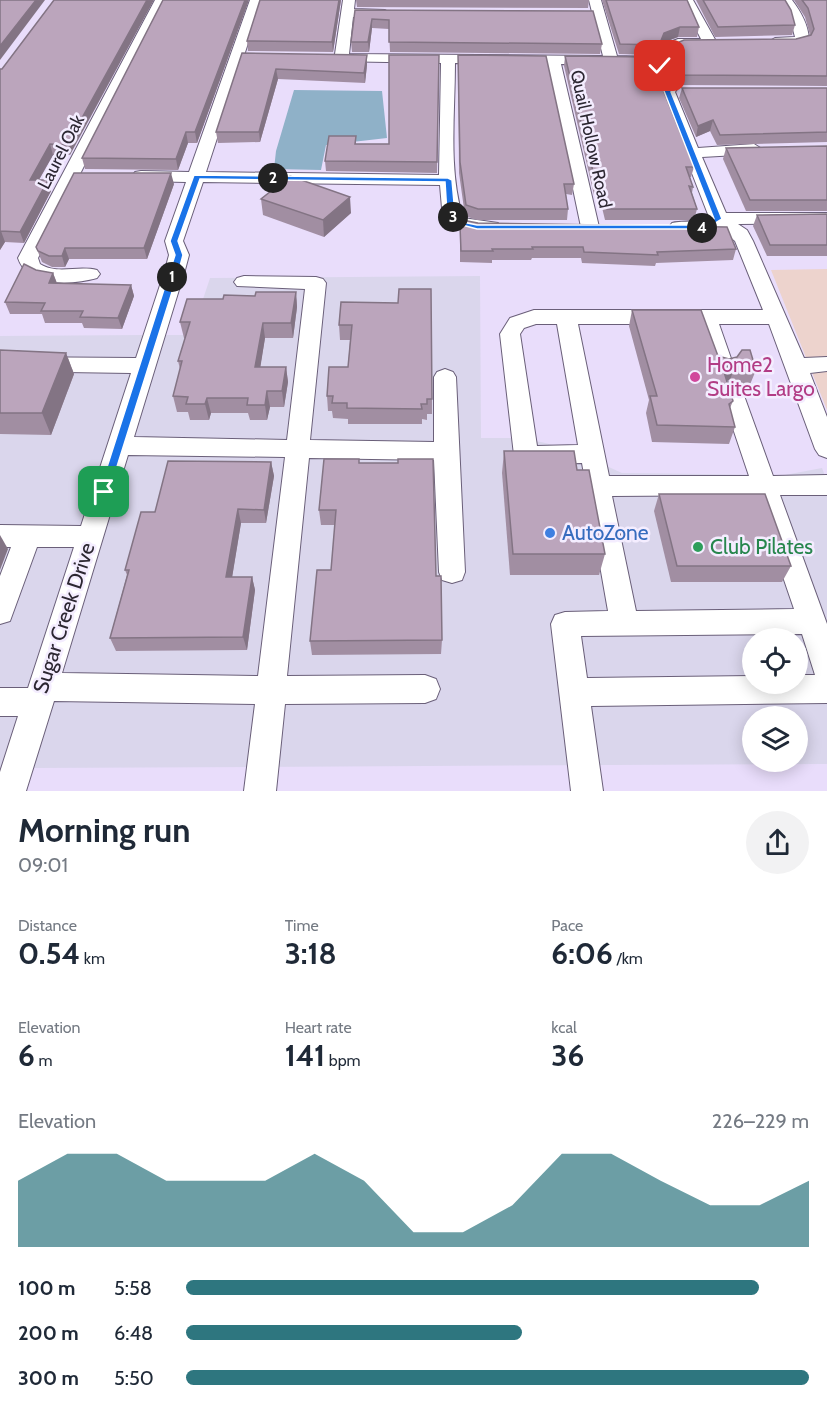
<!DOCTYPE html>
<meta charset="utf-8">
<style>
body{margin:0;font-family:Cabin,sans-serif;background:#f2f2f3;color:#1f2937;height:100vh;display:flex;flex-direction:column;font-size:22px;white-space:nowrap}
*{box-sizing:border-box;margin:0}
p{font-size:20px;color:#747a83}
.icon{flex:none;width:33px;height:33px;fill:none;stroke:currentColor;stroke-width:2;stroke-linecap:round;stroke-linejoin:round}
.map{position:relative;height:791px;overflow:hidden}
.sheet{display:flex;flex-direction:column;background:#fff;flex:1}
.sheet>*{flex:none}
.controls{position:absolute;left:742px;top:628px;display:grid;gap:12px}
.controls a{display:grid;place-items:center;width:66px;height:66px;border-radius:50%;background:#fff;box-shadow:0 3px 15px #0003;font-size:30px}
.pin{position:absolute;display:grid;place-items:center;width:51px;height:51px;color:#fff;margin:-26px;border-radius:12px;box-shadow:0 3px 9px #0006}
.km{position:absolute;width:30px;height:30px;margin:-15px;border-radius:50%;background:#222;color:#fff;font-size:16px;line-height:30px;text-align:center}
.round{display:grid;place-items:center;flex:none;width:63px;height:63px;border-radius:32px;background:#f2f2f3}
.head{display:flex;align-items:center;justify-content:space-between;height:102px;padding:0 18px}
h1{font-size:33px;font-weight:800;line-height:45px}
.stats{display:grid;grid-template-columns:repeat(3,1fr);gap:9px;height:102px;padding:6px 18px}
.stats div{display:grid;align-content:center}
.stats b{font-size:30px;font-weight:800}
.stats small{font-size:16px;font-weight:400}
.stats p{font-size:16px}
.chart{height:168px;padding:12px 18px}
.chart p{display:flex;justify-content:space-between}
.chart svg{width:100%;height:108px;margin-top:6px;fill:#2e767f;opacity:.7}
ul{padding:0 18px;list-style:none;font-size:20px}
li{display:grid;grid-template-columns:96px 72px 1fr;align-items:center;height:45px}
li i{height:15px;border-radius:8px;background:#2e767f}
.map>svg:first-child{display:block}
.commercial{fill:#dad6ec;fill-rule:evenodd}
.industrial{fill:#edd3cd}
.water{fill:#8fb1c8}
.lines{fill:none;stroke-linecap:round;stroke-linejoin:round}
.minor-casing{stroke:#6a5f79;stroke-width:2}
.minor{fill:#fff;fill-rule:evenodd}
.wall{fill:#a18ea2}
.shaded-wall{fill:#837484}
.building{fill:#bba5bc;stroke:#837484;stroke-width:1.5}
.route{fill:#1a73e8;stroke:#fff;stroke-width:1.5}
.hotel-dot{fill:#d1479c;stroke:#f4edff;stroke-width:2}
.shop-dot{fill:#3f7fe0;stroke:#f4edff;stroke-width:2}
.leisure-dot{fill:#2e9e5b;stroke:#f4edff;stroke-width:2}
.labels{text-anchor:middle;stroke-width:5;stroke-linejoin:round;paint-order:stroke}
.far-street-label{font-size:18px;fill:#2c2732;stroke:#f4edff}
.hotel-label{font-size:21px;fill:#b23c85;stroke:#f4edff;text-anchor:start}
.shop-label{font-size:21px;fill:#366cbe;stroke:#f4edff;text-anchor:start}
.leisure-label{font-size:21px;fill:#27864d;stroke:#f4edff;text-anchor:start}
.street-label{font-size:21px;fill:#2c2732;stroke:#f4edff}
</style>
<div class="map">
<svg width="827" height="791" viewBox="0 0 827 791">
<rect width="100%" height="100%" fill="#e9ddfb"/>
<g class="commercial">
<path d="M 480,276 L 481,438 L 513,438 L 541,442 L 569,449 L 622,473 L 785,475 L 822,468 L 827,481 L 827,764 L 33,768 L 164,335 L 191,335 L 210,278 ZM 753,639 L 798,639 L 798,684 L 753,684 ZM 753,717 L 798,717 L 798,762 L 753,762 Z"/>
<polygon points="143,335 2,768 0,768 0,336"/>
</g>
<polygon class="industrial" points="827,269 827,410 771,270"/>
<polygon class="water" points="294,90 382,91 387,138 326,145 321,170 274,169 276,151"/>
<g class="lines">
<g class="minor-casing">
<g id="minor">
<path d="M 155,0 L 167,0 L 38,258 L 40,264 C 58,275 77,265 97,270 L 100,274 L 97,278 C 72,285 28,288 18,258 Z"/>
<path d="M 250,0 L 262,0 L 206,172 L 439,175 L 441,63 L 332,61 L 330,58 L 335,54 L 343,0 L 355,0 L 354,9 L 385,10 L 392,14 L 385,18 L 353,17 L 349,54 L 603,56 L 589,0 L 601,0 L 617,56 L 653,57 L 660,55 L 663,45 L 678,39 L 701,39 L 681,0 L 693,0 L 717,43 C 706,52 688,43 675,50 L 672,60 L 664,62 L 677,89 L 675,92 L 698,148 L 754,144 L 762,149 L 754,154 L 702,157 L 726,213 L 827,213 L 827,223 L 738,224 L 747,230 L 753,241 L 804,358 L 827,357 L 827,371 L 810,373 L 827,417 L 827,458 L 819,455 L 815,449 L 769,324 L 719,324 L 734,367 L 731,372 L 723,374 L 715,372 L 712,367 L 698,324 L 578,324 L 609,476 L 749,476 L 720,390 L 723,384 L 731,382 L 739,384 L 742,390 L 773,476 L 827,475 L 827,495 L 780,495 L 827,624 L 827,703 L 591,706 L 603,791 L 571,791 L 551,624 L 555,615 L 565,612 L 608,611 L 582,463 L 526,464 L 518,461 L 514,455 L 500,334 L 510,318 L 534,310 L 763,310 L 735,241 L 718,227 C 704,235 687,235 672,231 L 669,227 L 672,223 C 685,220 696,224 709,217 L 660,91 L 662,88 L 650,65 L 561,64 L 599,227 L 596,231 L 584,231 L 581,227 L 547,64 L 455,63 C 455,114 448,170 463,218 L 498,223 L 501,227 L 498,231 L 477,232 L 449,226 L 442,208 L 440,185 L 203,182 L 183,241 L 189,255 L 185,270 L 134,437 L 287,440 L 305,289 L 237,286 L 234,282 L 237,278 L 244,276 L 316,277 L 323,279 L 326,283 L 310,440 L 434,442 L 434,377 L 437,372 L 445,369 L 453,372 L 456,377 L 465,572 L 462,580 L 452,583 L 442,580 L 439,572 L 434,460 L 309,458 L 287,676 L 425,675 L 436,679 L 440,689 L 436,699 L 425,703 L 285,704 L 276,791 L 244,791 L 255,704 L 54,701 L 26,791 L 0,791 L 0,772 L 18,716 L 0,716 L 0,688 L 28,688 L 74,547 L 37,547 L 10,621 L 0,624 L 0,576 L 11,547 L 0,547 L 0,525 L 81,526 L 131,373 L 0,371 L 0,357 L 136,358 L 165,270 L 169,255 L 165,241 L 186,182 L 141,181 L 135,180 L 132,176 L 135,172 L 141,171 L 189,172 ZM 536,324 L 557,324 L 578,445 L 537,446 L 520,334 L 524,328 ZM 128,455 L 285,457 L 258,676 L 62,673 ZM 755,495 L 794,609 L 636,611 L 612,496 ZM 802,634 L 815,675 L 798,675 L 798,684 L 753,684 L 753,676 L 587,678 L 581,636 Z"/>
<path d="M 779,0 L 792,0 C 801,12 808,24 809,39 C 800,47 778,50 768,42 L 775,38 L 795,37 L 790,18 Z"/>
</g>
</g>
<use href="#minor" class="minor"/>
</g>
<g class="wall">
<polygon points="54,0 70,155 53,155 39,180 51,191 24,243 5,242 0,250 2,69"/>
<polygon points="249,0 197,143 188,143 178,170 85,169 82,158"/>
<polygon points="260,0 341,0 333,52 248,51 247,41"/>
<polygon points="356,0 589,0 588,8 357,7"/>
<polygon points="602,0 687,0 699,27 697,37 678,37 662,43 658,53 653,55 619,54"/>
<polygon points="696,0 785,0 795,25 792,35 715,37"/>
<polygon points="794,0 827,0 827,86 677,85 667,64 669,54 796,39 810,35 805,17"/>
<polygon points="355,10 602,44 600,54 390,52 389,29 372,28 369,52 352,52 351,42"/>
<polygon points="242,53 367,65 365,83 278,79 260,142 218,143 216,132"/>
<polygon points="439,55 437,173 326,171 325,161 356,136 356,144 389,144"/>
<polygon points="458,55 574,184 572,195 566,194 568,209 567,220 477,220 465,216 459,173"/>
<polygon points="565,56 661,78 660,83 694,167 691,177 690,177 693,187 692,193 697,209 694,220 605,220 599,195 594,195 564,66"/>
<polygon points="682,88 827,88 827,142 717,145 710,131 696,137 679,98"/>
<polygon points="827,146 827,211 746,211 723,159 726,148"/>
<polygon points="174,184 147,259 69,259 65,267 52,267 42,262 36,247"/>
<polygon points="261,199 351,213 324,237 263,215"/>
<polygon points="827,214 827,256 767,256 753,226 757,215"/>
<polygon points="478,223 736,249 733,260 656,263 655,266 582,263 581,258 532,258 531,260 492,260 492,263 460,262 460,226"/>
<polygon points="36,270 53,273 57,283 131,285 134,296 122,329 84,328 82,323 45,323 42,314 10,314 5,302"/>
<polygon points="296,292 297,307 293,338 265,338 260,367 286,367 288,382 284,407 270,407 267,420 250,420 248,413 211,413 209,420 190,420 188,412 177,412 173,396 180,369 178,361 185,338 184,338 180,322 223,299"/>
<polygon points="341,302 432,399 432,414 427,414 427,420 422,419 422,424 348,424 348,419 333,418 332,411 328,411 327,396 348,367 350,340 340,340 339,325"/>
<polygon points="632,310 718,356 729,359 737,357 756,370 749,387 743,387 740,382 730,380 726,381 733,401 730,408 735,427 729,444 652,442 646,413 649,400 629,326"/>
<polygon points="0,350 66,353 74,374 51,435 0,434"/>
<polygon points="504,451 577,470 605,554 599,575 510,575 502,473"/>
<polygon points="271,462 274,476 266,523 241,523 232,577 252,577 255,590 247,650 116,651 110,638 127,575 125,570 155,512"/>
<polygon points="359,463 436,576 442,640 441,654 312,655 310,641 331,570 335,525 321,525 319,510"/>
<polygon points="659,494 791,566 782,582 671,582 654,511"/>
</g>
<g class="shaded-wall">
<polygon points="36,0 45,0 0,60 0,46"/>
<polygon points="147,0 154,0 70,155 67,145"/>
<polygon points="245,0 249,0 197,143 195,132"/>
<polygon points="339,0 341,0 333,52 332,42"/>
<polygon points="372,19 372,28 369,52 368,42"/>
<polygon points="680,27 678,37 662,43 658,53 653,55 655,45 664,33"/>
<polygon points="367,55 367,65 365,83 364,73"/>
<polygon points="276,69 278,79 260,142 259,132"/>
<polygon points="713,120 710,131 696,137 698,126"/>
<polygon points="186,132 188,143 178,170 176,159"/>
<polygon points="50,144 53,155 33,190 30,180"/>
<polygon points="171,173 174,184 147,259 144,248"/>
<polygon points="48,180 51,191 24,243 20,232"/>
<polygon points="350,197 351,213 324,237 323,220"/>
<polygon points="1,231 5,242 0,250 0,232"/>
<polygon points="65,248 69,259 65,267 62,256"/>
<polygon points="53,273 57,284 49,283"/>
<polygon points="131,285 134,296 122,329 118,318"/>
<polygon points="296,292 297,307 293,338 291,323"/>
<polygon points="263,323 265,338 258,382 255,367"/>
<polygon points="66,353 74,374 51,435 42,413"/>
<polygon points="736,363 730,380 722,382 724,372 728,365"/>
<polygon points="286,367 288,382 284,407 282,391"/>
<polygon points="267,391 270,407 267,420 265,405"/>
<polygon points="207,398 211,413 209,420 205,404"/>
<polygon points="271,462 274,476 266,523 264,510"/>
<polygon points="238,509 241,523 230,590 226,577"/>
<polygon points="0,535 8,549 0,570"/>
<polygon points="252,577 255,590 247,650 243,637"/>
</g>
<g class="building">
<polygon points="0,0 36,0 0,46"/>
<polygon points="54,0 147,0 67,145 50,144 30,180 48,180 20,232 1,231 0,232 0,69 2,69"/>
<polygon points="163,0 245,0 195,132 186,132 176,159 82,158"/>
<polygon points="260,0 339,0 332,42 247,41"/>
<polygon points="606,0 687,0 699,27 680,27 664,33 660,43 655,45 620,44"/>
<polygon points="703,0 785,0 791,10 795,25 718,27"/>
<polygon points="802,0 827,0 827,76 680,75 669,54 676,51 679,42 684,40 796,39 811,35 814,29 808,8"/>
<polygon points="355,10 593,11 602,44 389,42 389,20 372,19 368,42 351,42"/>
<polygon points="242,53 367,55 364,73 276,69 259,132 216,132"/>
<polygon points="389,55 439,55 437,162 325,161 329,136 356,136 355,144 389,144"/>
<polygon points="458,55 546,56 574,184 564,184 568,209 478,209 466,205 460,162"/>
<polygon points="565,56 651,57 661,78 660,82 694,167 686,167 693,187 689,186 697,209 607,209 601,184 596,184"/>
<polygon points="682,88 827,88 827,132 720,135 713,120 698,126"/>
<polygon points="827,146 827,200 750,200 726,148"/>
<polygon points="74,173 171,173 144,248 65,248 62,256 49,256 38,251 36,247"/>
<polygon points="290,176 350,197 323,220 261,199"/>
<polygon points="827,214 827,245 770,245 757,215"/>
<polygon points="462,220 478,223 727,227 736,249 657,252 658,255 584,252 583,247 532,247 533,249 492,249 493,251 461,251 460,226 462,226"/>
<polygon points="24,264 36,270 53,273 49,283 131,285 118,318 80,317 83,311 41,311 45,303 5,302"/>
<polygon points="399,289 431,289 432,399 427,399 427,404 421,404 422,409 347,408 347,403 332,403 333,396 327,396 329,367 348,367 352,325 339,325 341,302 398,303"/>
<polygon points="256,292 296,292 291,323 263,323 255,367 286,367 282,391 267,391 265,405 247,405 248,398 207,398 205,404 186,404 188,397 173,396 182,361 178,361 190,322 180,322 187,299 223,299 224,295 255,296"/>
<polygon points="632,310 701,310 718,356 729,359 737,357 742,350 750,350 756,370 749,370 745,365 736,363 728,365 724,372 733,401 729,404 735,427 657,425 650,396 657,396"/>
<polygon points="0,350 66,353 42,413 0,413"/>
<polygon points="504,451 574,451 577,470 589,470 605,554 513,554"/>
<polygon points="324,459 359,459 359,463 398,463 398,459 433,459 436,576 441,576 442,640 310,641 317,570 331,570 336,510 319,510"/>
<polygon points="168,461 271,462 264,510 238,509 226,577 252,577 243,637 110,638 129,570 125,570 141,512 155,512"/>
<polygon points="659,494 765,494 791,566 677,566"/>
</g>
<polygon class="route" points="660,64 664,66 673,90 671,92 722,219 706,229 477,229 451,222 447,214 445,182 200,179 178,241 183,255 179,270 109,492 104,496 100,495 99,492 175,255 170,241 194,175 448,178 452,180 455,214 458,221 477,225 702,225 714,219 664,91 666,89 657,66"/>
<circle class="hotel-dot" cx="695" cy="377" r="6"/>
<circle class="shop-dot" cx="550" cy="533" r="6"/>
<circle class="leisure-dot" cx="698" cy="547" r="6"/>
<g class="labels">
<g class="far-street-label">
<text transform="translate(591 139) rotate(78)" y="6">Quail Hollow Road</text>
<text transform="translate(61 152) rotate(-63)" y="6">Laurel Oak</text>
</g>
<g class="hotel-label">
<text x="707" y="372">Home2<tspan x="707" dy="24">Suites Largo</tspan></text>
</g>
<g class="shop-label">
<text x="562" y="540">AutoZone</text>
</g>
<g class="leisure-label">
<text x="710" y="554">Club Pilates</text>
</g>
<g class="street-label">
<text transform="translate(64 618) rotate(-72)" y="7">Sugar Creek Drive</text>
</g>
</g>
</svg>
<div class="controls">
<a><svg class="icon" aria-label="locate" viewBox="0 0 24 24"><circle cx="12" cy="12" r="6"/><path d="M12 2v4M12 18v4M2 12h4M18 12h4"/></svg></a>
<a><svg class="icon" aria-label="layers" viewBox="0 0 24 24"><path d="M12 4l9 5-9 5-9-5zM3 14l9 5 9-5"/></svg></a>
</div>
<div class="pin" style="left:104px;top:492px;background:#1e9e55"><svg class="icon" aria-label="arrive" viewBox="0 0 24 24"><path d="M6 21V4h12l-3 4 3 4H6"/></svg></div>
<div class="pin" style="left:660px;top:66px;background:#d93025"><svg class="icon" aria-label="check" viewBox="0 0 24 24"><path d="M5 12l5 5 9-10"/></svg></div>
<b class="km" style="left:172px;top:277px">1</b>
<b class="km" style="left:273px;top:178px">2</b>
<b class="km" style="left:453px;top:217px">3</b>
<b class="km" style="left:702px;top:228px">4</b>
</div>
<section class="sheet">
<div class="head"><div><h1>Morning run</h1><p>09:01</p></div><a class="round"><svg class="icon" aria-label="share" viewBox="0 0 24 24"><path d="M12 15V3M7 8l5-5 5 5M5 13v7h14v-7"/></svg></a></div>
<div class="stats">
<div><p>Distance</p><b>0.54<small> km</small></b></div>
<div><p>Time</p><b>3:18</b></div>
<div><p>Pace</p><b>6:06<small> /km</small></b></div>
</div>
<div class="stats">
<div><p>Elevation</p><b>6<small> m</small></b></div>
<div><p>Heart rate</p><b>141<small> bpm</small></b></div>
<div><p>kcal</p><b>36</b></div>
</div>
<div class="chart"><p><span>Elevation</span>226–229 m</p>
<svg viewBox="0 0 160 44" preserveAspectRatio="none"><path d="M0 44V17L10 6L20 6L30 17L40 17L50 17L60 6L70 17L80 38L90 38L100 27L110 6L120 6L130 17L140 27L150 27L160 17V44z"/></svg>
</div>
<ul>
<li><b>100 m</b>5:58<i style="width:92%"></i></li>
<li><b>200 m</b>6:48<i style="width:54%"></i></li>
<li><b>300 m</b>5:50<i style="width:100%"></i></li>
</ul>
</section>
